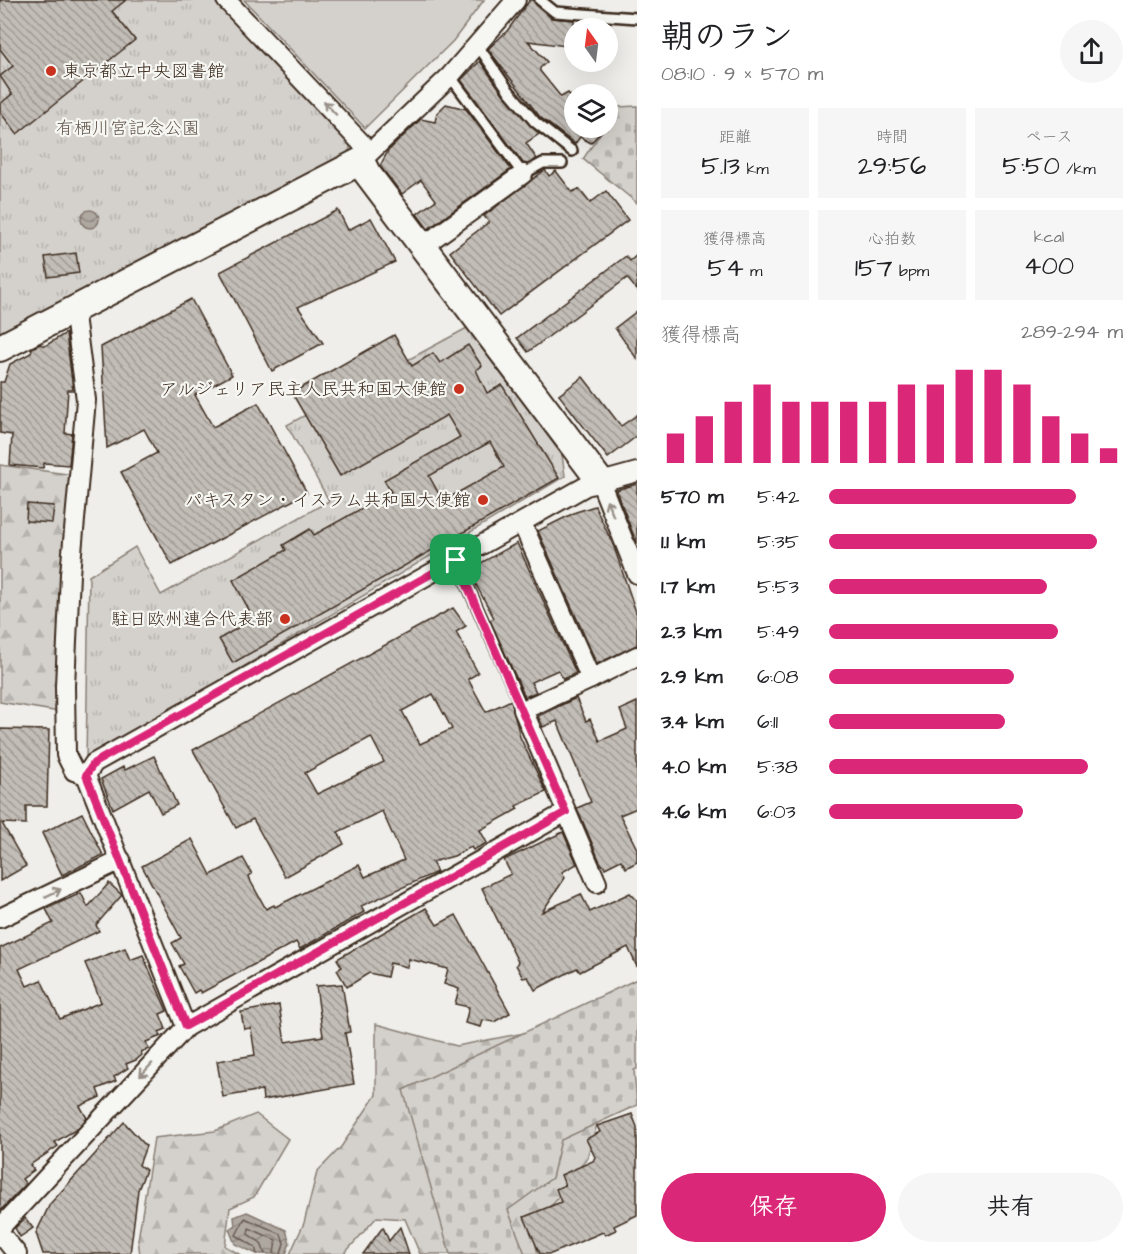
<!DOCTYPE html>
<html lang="ja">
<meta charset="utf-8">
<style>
body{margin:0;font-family:"Architects Daughter","Klee One",sans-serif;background:#f6f6f6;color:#202124;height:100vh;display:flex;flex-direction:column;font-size:22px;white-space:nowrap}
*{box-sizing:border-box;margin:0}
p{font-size:20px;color:#757577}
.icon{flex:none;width:33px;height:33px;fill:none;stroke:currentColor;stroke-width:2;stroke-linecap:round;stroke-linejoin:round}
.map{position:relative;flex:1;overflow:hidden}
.panel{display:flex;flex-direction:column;background:#fff;width:510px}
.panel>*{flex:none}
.needle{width:39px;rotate:346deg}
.tools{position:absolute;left:564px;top:18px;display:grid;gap:12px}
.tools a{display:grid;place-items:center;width:54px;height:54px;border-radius:50%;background:#fff;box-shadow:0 6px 24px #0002;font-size:30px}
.pin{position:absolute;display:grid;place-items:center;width:51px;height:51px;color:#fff;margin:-26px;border-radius:12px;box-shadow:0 3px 9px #0006}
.round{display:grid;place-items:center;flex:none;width:63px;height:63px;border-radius:32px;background:#f6f6f6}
.overview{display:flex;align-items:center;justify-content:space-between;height:102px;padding:0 24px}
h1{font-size:33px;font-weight:600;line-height:45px}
.stats{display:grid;grid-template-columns:repeat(3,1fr);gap:9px;height:102px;padding:6px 24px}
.stats div{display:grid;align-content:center;border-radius:0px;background:#f6f6f6;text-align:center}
.stats b{font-size:26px;font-weight:600}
.stats small{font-size:16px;font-weight:400}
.stats p{font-size:16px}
.chart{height:168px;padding:12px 24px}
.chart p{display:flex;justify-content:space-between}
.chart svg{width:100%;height:108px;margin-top:6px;stroke:#db2777;stroke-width:6}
.action{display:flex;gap:12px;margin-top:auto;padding:12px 24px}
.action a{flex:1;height:69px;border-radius:36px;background:#db2777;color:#fff;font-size:24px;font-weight:600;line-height:69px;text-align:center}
.action a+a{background:#f6f6f6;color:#202124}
ul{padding:0 24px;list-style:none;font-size:20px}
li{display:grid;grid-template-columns:96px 72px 1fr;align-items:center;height:45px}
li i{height:15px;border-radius:8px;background:#db2777}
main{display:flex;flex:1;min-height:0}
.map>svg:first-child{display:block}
.grass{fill:url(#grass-tufts);stroke:#887e75;stroke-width:1.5}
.forest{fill:url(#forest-firs);stroke:#887e75;stroke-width:1.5}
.cemetery{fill:url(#cemetery-stones);stroke:#887e75;stroke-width:1.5}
.pitch{fill:#d4d1cc;stroke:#887e75;stroke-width:1.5}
.water{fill:url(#water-waves);stroke:#81766d;stroke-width:1.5}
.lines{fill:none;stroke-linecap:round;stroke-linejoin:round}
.shore{stroke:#695c52;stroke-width:1.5}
.building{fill:url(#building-back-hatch);stroke:#3b2a1e;stroke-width:1.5;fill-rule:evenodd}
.lane-casing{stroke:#3b2a1e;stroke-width:14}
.street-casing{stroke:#3b2a1e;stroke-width:22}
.secondary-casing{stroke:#3b2a1e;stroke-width:30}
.lane{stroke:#f6f6f2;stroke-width:9}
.street{stroke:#f6f6f2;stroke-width:18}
.secondary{stroke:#f6f6f2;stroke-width:26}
.oneway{stroke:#989088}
.route-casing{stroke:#fff;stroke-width:12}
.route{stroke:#db2777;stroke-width:8}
.poi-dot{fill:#c8321e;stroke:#f6f6f2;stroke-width:2}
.labels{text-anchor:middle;stroke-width:4.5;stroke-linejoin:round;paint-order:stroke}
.poi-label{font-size:18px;fill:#3b2a1e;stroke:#f6f6f2;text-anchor:end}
.park-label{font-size:18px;fill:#61544a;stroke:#f6f6f2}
</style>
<main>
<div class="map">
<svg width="637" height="1254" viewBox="0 0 637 1254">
<defs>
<pattern id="grass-tufts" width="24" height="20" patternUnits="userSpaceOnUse" patternTransform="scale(1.5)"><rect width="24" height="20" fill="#d4d1cc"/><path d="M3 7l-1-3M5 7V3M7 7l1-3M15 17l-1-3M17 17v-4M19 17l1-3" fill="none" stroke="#b7b4af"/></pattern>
<pattern id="forest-firs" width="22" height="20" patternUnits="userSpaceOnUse" patternTransform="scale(1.5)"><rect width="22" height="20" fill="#d4d1cc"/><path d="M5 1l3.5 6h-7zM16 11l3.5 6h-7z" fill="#b7b4af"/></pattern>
<pattern id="cemetery-stones" width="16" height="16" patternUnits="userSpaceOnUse" patternTransform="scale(1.5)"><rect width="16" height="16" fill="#d4d1cc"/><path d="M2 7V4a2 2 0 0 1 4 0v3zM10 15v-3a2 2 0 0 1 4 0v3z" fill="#b7b4af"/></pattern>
<pattern id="water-waves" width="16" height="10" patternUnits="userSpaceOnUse" patternTransform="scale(1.5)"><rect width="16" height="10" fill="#afa8a1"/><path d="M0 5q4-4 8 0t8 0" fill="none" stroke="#908983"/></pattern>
<pattern id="building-back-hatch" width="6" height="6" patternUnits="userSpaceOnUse" patternTransform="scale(1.5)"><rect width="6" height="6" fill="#c2bdb7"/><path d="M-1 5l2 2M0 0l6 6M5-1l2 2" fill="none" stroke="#9f9a94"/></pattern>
</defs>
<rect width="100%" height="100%" fill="#efeeea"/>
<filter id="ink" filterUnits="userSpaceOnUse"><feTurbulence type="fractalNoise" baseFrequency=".0167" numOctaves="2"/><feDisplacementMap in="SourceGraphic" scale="12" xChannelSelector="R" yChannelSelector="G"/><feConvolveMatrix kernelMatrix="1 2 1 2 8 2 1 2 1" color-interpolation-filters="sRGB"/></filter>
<g filter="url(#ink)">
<g class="grass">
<polygon points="0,0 217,0 348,135 350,149 343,158 0,339"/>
<polygon points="467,328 562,455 565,476 86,760 89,576 135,547 161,595 329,501 287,425"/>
</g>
<g class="forest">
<polygon points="0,465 74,475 60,712 0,702"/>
<polygon points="591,1020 617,1057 587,1158 554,1203 530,1222 538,1254 420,1254 405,1219 377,1217 344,1254 290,1254 304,1223 317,1172 341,1147 376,1095 376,1024 457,1046"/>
<polygon points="256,1114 288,1139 254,1197 230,1208 225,1246 239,1254 140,1254 138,1240 154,1138 215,1131"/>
</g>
<g class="cemetery">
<polygon points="637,106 637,203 583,159 604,128 608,128 608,122 618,107"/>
<polygon points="637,979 637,1069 634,1070 637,1105 561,1140 552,1178 508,1210 525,1254 450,1254 403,1090"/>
</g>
<polygon class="pitch" points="244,0 484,0 453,41 365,128"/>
<g class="water">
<circle cx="90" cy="219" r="9"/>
<polygon points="247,1212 286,1230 290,1243 286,1254 257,1254 235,1244 229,1229 235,1226 234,1217"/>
</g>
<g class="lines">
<g class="shore">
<polyline points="257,1254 255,1247 236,1235 245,1218 281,1234 284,1243 281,1254"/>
<polyline points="265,1254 261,1243 248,1234 249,1228 276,1240 274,1254"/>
</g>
</g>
<g class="building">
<polygon points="0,0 126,0 112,11 135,40 17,134 0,112 0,104 12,94 0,76 13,66 0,49"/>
<polygon points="530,0 533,0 551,18 574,20 574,47 528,41 547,62 540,68 540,71 561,97 568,93 574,100 574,128 604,128 591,143 580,137 575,144 540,117 488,49 507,31"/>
<polygon points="480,61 504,95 539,134 526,143 537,159 528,164 523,163 461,80"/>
<polygon points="446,104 466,109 511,169 428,229 417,214 436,200 421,180 402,194 380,166 388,151 421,119 435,122 437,113"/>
<polygon points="545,170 549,176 556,171 572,192 579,189 590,203 606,191 628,220 499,316 450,252 489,222 484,216"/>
<polygon points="338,210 348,230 371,218 395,262 298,307 323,343 272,371 220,272"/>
<polygon points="76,253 79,273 48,277 45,257"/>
<polygon points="637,255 637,290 627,278 528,352 517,338 626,256 630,261"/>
<polygon points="191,299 232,375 195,395 213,427 258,403 307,493 172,565 121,472 157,453 144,429 107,448 101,347"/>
<polygon points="637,311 637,359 615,328"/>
<polygon points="66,333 73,390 68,390 65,433 72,434 69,465 44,463 43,468 10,465 12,435 0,433 0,382 4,382 10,364 31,353 32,348 40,344 45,346"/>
<path d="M 394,335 L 412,366 L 433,353 L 440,363 L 468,345 L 482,366 L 476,370 L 487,393 L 502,385 L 559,478 L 233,663 L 219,639 L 241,626 L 237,619 L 250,612 L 233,580 L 286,550 L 283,545 L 310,529 L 314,535 L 391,492 L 384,480 L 460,437 L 447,415 L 340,476 L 292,393 ZM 490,442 L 504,467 L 443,501 L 429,476 Z"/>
<polygon points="583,377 621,426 637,415 637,436 608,458 559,395"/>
<polygon points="637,484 637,544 616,490"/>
<polygon points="27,504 54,506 52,523 26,521"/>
<polygon points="595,506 614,547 637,615 637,645 597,664 538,531 576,512"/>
<polygon points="517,543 576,673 563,679 558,670 531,682 536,692 525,697 490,620 494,618 468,570"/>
<path d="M 453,608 L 466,626 L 456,632 L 478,673 L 468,679 L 486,712 L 511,700 L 520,737 L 546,792 L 516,806 L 518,809 L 480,830 L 487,843 L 473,850 L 471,847 L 454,856 L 432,862 L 437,872 L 361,906 L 364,912 L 300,949 L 296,942 L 201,993 L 199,990 L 194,993 L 179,966 L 184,964 L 172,943 L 181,938 L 142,866 L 192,839 L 211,875 L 243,858 L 252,874 L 249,876 L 251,882 L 266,909 L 274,905 L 275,907 L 359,865 L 365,877 L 404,860 L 382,811 L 338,832 L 344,844 L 285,877 L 253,819 L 236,828 L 193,750 ZM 433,694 L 452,729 L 420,744 L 402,711 ZM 371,737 L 384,762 L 317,794 L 305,773 Z"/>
<polygon points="576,698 586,721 590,719 600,741 627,729 620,710 637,702 637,808 620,815 637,849 637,862 626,868 621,860 605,868 600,862 577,808 591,802 557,721 543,727 538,716"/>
<polygon points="0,729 49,730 47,806 26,806 26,824 2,823 26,866 0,881"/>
<polygon points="154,756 177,805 161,813 149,789 113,809 101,779 123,767 125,770"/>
<polygon points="82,813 103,855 62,875 42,833"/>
<polygon points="563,832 577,864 562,872 565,878 542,912 581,894 590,912 630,893 637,900 637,967 628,947 580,972 577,968 535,990 528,977 523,978 516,965 518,962 482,888 511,874 504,860"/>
<polygon points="109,883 122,895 96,925 99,931 19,969 27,986 41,980 60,1019 101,1002 85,963 125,948 130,960 143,955 167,1011 160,1014 166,1029 159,1032 161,1036 146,1042 149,1049 141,1052 142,1055 136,1060 126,1064 128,1068 114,1077 116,1081 97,1089 100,1097 80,1106 87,1118 77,1129 55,1142 58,1146 30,1165 34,1170 22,1179 26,1184 0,1211 0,948 53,923 46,909 81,893 88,907"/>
<polygon points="426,908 437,925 456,915 510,1013 494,1022 483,1020 481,1027 465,1023 469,1007 455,1004 459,989 444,984 448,969 409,959 407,967 390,963 387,977 369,973 347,987 337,970 342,967 337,959"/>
<polygon points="342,984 350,1032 345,1033 354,1084 263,1100 262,1090 223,1097 217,1061 255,1055 251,1028 244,1029 241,1012 279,1005 285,1042 323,1036 316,986"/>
<polygon points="632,1114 637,1127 637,1215 614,1226 616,1230 605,1235 603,1232 551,1254 540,1254 524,1217 561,1202 556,1189 565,1185 561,1175 593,1161 595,1157 586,1139 600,1132 597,1126"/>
<polygon points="124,1122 146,1146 139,1165 146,1170 138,1190 130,1254 43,1254 36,1233 50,1204"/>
<polygon points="25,1218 33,1228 20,1237 15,1228"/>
<polygon points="383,1227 389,1241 400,1227 409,1254 363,1254"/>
</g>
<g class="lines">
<g class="lane-casing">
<g id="lane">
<polyline points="540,0 555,12 637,18"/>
<polyline points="478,46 509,91 535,122 572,151"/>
<polyline points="450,76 523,174 543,163 562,163"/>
<polyline points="456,560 523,710"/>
</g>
</g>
<g class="street-casing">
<g id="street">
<polyline points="226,0 369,151"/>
<polyline points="361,161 450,76 516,0"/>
<polyline points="423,246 523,174"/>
<polyline points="74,308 86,400 70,574 65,686 66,755 74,771 86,775"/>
<polyline points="600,481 637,574"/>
<polyline points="522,523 591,679 523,710 597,883"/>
<polyline points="591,679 637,656"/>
<polyline points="86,775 94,763 586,486 637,472"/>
<polyline points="86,775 186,1027"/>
<polyline points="0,918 121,860"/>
<polyline points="0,1228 186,1027 566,812"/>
<polyline points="0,1233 17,1254"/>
</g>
</g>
<g class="secondary-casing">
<polyline id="secondary" points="0,348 361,161 367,173 600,481"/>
</g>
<use href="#lane" class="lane"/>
<use href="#street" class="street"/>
<use href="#secondary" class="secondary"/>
</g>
<defs><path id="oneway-shaft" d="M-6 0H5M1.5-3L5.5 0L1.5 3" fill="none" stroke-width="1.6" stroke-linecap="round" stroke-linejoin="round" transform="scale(1.5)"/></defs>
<g class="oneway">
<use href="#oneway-shaft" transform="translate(330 108) rotate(-133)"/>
<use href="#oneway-shaft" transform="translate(610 508) rotate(-112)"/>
<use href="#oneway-shaft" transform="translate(53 893) rotate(-26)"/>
<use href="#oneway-shaft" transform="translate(146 1070) rotate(133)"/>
</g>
</g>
<g class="lines" filter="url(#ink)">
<g class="route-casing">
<polygon id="route" points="456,560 566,812 186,1026 86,775 94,763"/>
</g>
<use href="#route" class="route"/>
</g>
<g class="poi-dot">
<circle cx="51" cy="71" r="6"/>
<circle cx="459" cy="389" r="6"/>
<circle cx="483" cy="500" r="6"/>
<circle cx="285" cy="619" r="6"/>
</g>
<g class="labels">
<g class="poi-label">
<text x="63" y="77" text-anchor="start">東京都立中央図書館</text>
<text x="447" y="395">アルジェリア民主人民共和国大使館</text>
<text x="471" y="506">パキスタン・イスラム共和国大使館</text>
<text x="273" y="625">駐日欧州連合代表部</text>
</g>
<g class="park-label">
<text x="128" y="134">有栖川宮記念公園</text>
</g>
</g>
</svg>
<div class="tools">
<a><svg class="needle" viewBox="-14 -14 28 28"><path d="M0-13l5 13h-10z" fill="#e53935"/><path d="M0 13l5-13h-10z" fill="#757577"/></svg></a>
<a><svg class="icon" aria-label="layers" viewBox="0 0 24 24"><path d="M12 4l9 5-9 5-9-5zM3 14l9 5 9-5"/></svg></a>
</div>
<div class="pin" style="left:456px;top:560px;background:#1e9e55"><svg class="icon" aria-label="arrive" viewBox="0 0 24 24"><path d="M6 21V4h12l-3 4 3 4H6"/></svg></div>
</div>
<section class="panel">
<div class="overview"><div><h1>朝のラン</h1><p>08:10 · 9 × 570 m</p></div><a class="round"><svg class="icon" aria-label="share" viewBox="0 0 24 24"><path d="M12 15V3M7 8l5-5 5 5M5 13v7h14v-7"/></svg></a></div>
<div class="stats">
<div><p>距離</p><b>5.13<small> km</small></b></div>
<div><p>時間</p><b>29:56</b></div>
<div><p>ペース</p><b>5:50<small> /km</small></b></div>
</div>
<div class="stats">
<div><p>獲得標高</p><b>54<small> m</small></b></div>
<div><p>心拍数</p><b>157<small> bpm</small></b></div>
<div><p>kcal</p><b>400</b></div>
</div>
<div class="chart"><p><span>獲得標高</span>289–294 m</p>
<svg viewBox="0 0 160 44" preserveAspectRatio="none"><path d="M5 44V32M15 44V25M25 44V19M35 44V12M45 44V19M55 44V19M65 44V19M75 44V19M85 44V12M95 44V12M105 44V6M115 44V6M125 44V12M135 44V25M145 44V32M155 44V38"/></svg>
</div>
<ul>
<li><b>570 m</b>5:42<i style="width:84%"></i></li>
<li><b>1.1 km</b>5:35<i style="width:91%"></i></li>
<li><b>1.7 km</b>5:53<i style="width:74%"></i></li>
<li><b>2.3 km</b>5:49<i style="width:78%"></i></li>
<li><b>2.9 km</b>6:08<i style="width:63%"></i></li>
<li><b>3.4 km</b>6:11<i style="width:60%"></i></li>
<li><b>4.0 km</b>5:38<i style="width:88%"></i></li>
<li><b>4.6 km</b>6:03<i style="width:66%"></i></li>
</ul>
<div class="action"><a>保存</a><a>共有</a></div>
</section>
</main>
